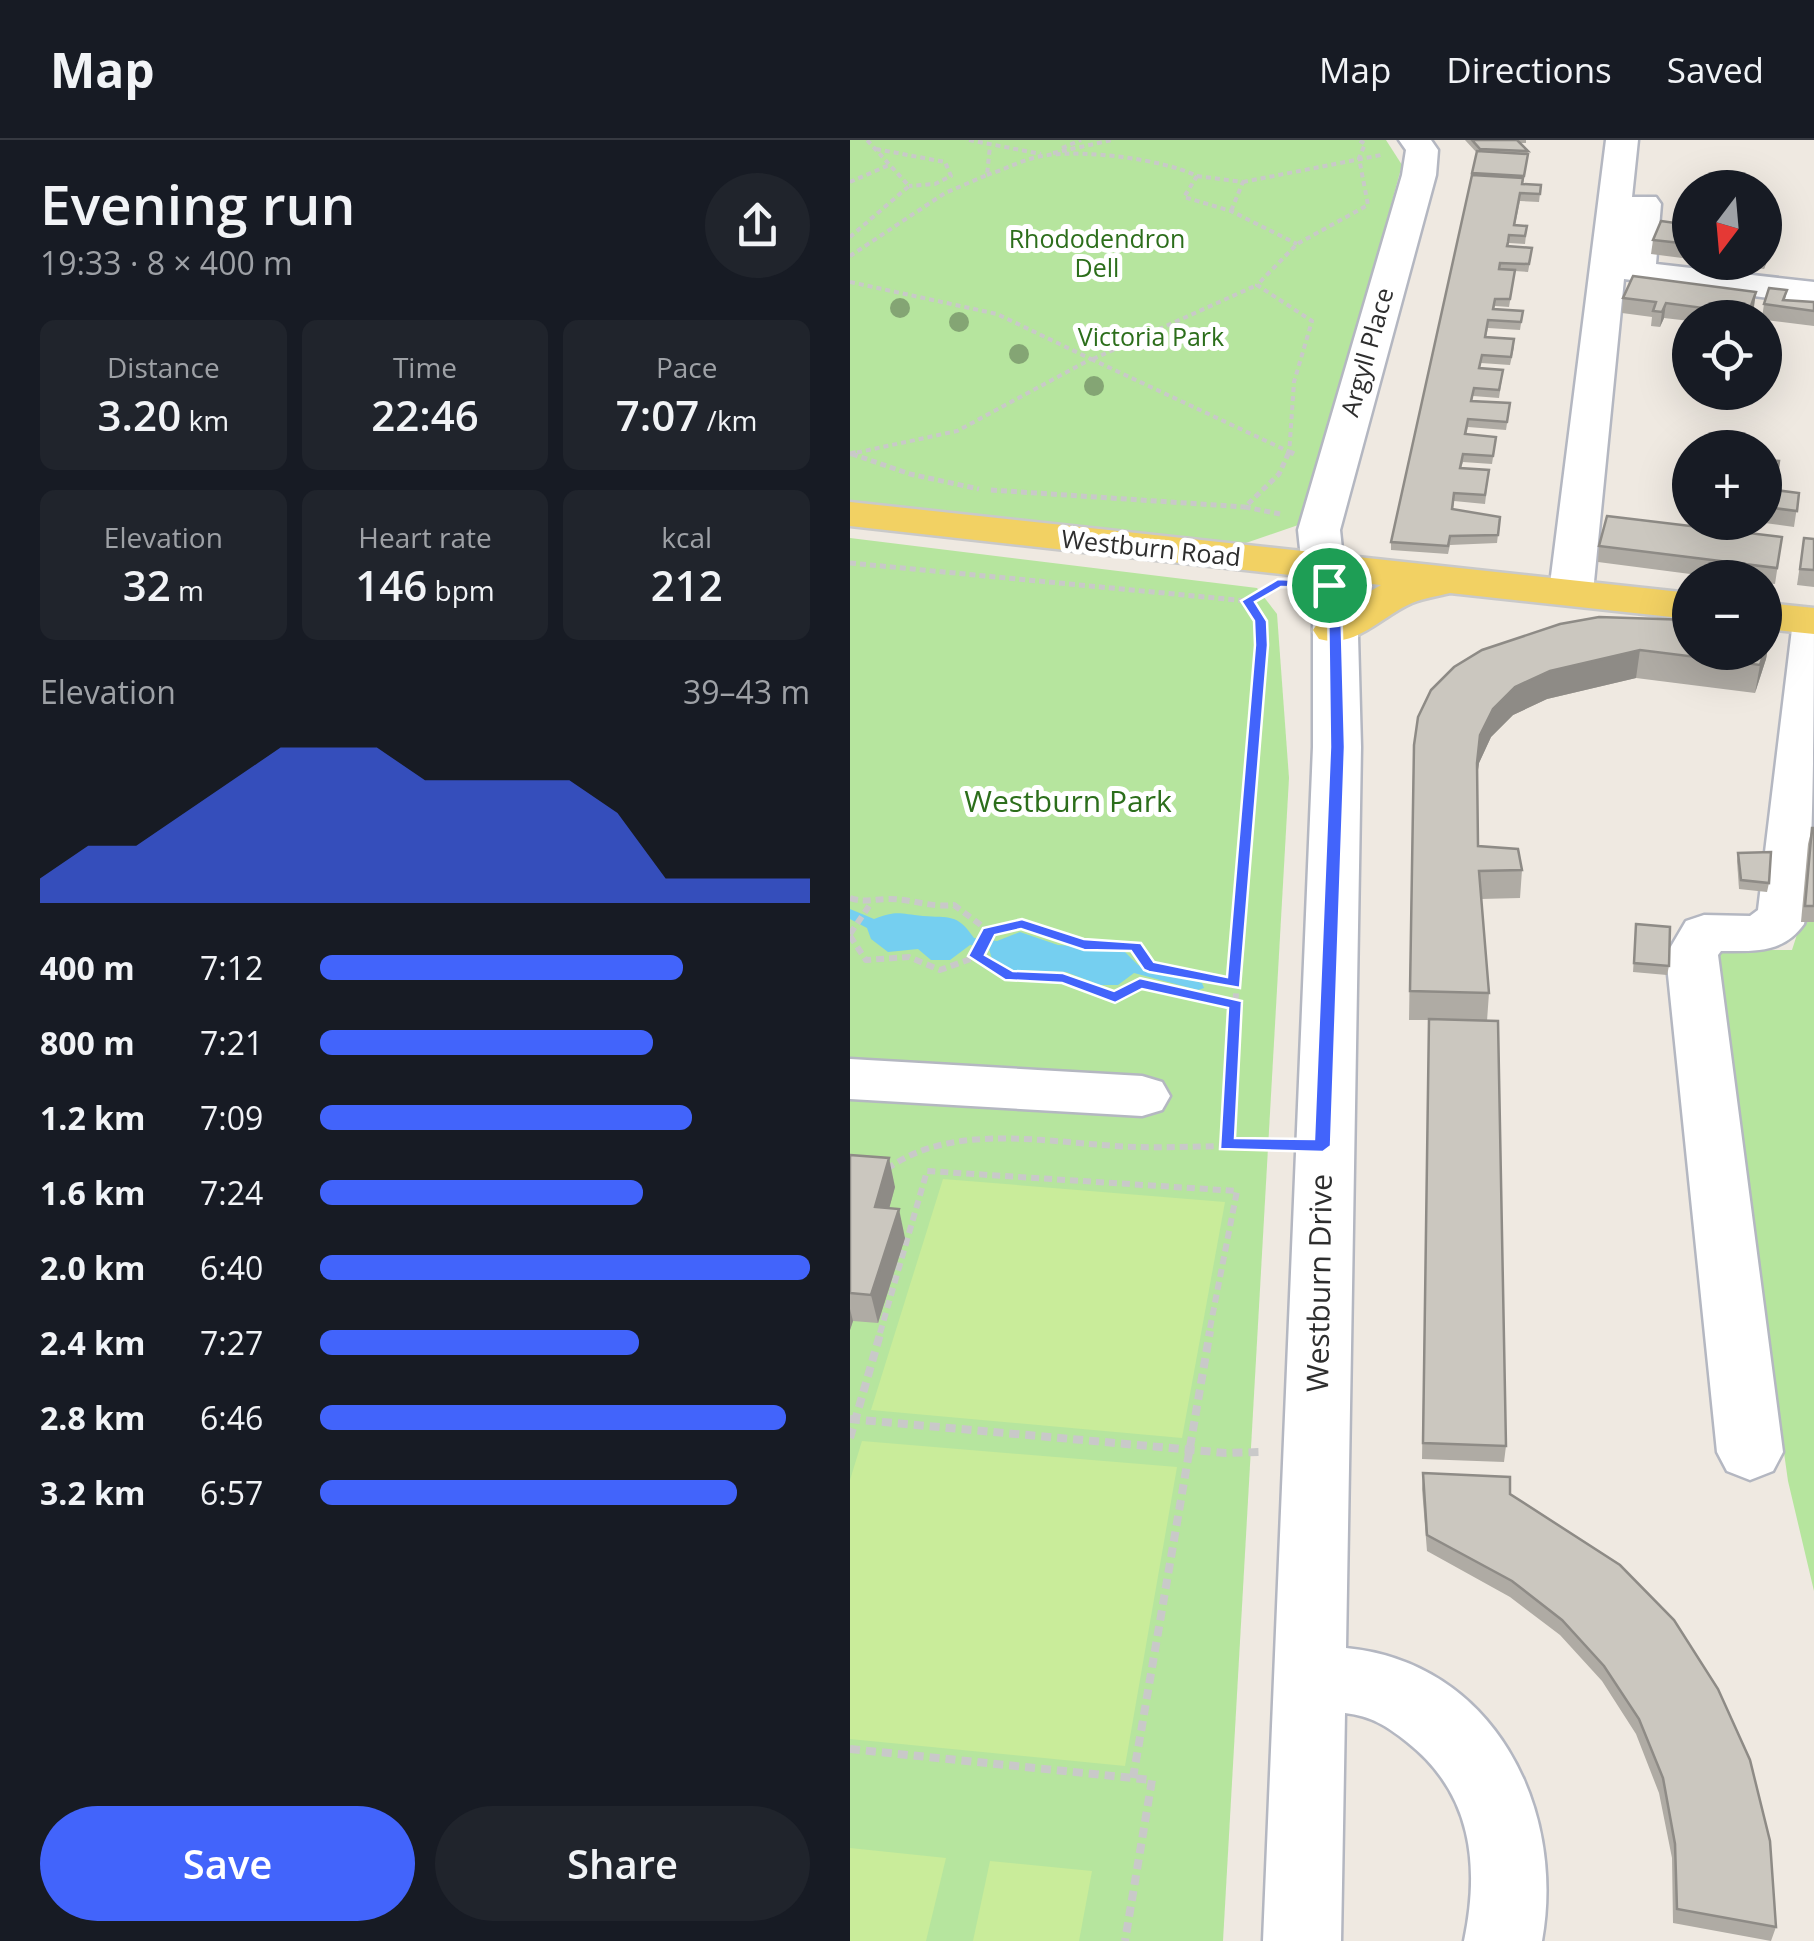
<!DOCTYPE html>
<meta charset="utf-8">
<style>
body{margin:0;font-family:"Open Sans",sans-serif;background:#20242c;color:#f1f3f6;height:100vh;display:flex;flex-direction:column;font-size:38px;white-space:nowrap}
*{box-sizing:border-box;margin:0}
p{font-size:32px;color:#9ea1a6}
.icon{flex:none;width:55px;height:55px;fill:none;stroke:currentColor;stroke-width:2;stroke-linecap:round;stroke-linejoin:round}
.map{position:relative;flex:1;overflow:hidden}
.panel{display:flex;flex-direction:column;background:#171b24;width:850px}
.panel>*{flex:none}
.needle{width:65px;rotate:196deg}
.fabs{position:absolute;left:822px;top:30px;display:grid;gap:20px}
.fabs a{display:grid;place-items:center;width:110px;height:110px;border-radius:50%;background:#171b24;box-shadow:0 10px 40px #0002;font-size:50px}
.pin{position:absolute;display:grid;place-items:center;width:85px;height:85px;color:#fff;margin:-42px;border:5px solid #fff;border-radius:50%;box-shadow:0 2px 10px #0007}
.round{display:grid;place-items:center;flex:none;width:105px;height:105px;border-radius:52px;background:#20242c}
.summary{display:flex;align-items:center;justify-content:space-between;height:170px;padding:0 40px}
h1{font-size:55px;font-weight:600;line-height:75px}
.stats{display:grid;grid-template-columns:repeat(3,1fr);gap:15px;height:170px;padding:10px 40px}
.stats div{display:grid;align-content:center;border-radius:15px;background:#20242c;text-align:center}
.stats b{font-size:42px;font-weight:600}
.stats small{font-size:28px;font-weight:400}
.stats p{font-size:28px}
.chart{height:280px;padding:20px 40px}
.chart p{display:flex;justify-content:space-between}
.chart svg{width:100%;height:180px;margin-top:10px;fill:#4264fb;opacity:.7}
.primary-button{display:flex;gap:20px;margin-top:auto;padding:20px 40px}
.primary-button a{flex:1;height:115px;border-radius:60px;background:#4264fb;color:#fff;font-size:40px;font-weight:600;line-height:115px;text-align:center}
.primary-button a+a{background:#20242c;color:#f1f3f6}
ul{padding:0 40px;list-style:none;font-size:32px}
li{display:grid;grid-template-columns:160px 120px 1fr;align-items:center;height:75px}
li i{height:25px;border-radius:12px;background:#4264fb}
header{display:flex;align-items:center;gap:60px;box-sizing:border-box;height:140px;padding:0 50px;background:#171b24;border-bottom:2px solid #363941}
header strong{font-size:48px}
nav{display:flex;gap:55px;margin-inline-start:auto;font-size:35px}
main{display:flex;flex:1;min-height:0}
.map>svg:first-child{display:block}
.green{fill:#b6e59e}
.pitch{fill:#c9ec9a}
.water{fill:#75cff0}
.lines{fill:none;stroke-linecap:round;stroke-linejoin:round}
.minor-casing{stroke:#b4b7c1;stroke-width:5}
.major-casing{stroke:#c9c9c9;stroke-width:5}
.path-far3{stroke:#c9c9c9;stroke-width:4;stroke-dasharray:5 4;stroke-linecap:butt}
.path-far2{stroke:#c9c9c9;stroke-width:5;stroke-dasharray:6 4;stroke-linecap:butt}
.path-far1{stroke:#c9c9c9;stroke-width:6;stroke-dasharray:8 5;stroke-linecap:butt}
.path{stroke:#c9c9c9;stroke-width:8;stroke-dasharray:10 6;stroke-linecap:butt}
.minor{fill:#fff;fill-rule:evenodd}
.major{fill:#f2d163;fill-rule:evenodd}
.tree{fill:#84a574}
.wall{fill:#afaba4}
.shaded-wall{fill:#8e8b86}
.building{fill:#cbc7bf;stroke:#8e8b86;stroke-width:2.5}
.route{fill:#4264fb;stroke:#fff;stroke-width:2.5;fill-rule:evenodd}
.labels{text-anchor:middle;stroke-width:10;stroke-linejoin:round;paint-order:stroke}
.far-park-label{font-size:25px;fill:#2c6e1b;stroke:#fff}
.far-street-label{font-size:25px;fill:#2e2e2e;stroke:#fff}
.park-label{font-size:30px;fill:#2c6e1b;stroke:#fff}
.street-label{font-size:30px;fill:#2e2e2e;stroke:#fff}
</style>
<header>
<strong>Map</strong>
<nav><a>Map</a><a>Directions</a><a>Saved</a></nav>
</header>
<main>
<section class="panel">
<div class="summary"><div><h1>Evening run</h1><p>19:33 · 8 × 400 m</p></div><a class="round"><svg class="icon" aria-label="share" viewBox="0 0 24 24"><path d="M12 15V3M7 8l5-5 5 5M5 13v7h14v-7"/></svg></a></div>
<div class="stats">
<div><p>Distance</p><b>3.20<small> km</small></b></div>
<div><p>Time</p><b>22:46</b></div>
<div><p>Pace</p><b>7:07<small> /km</small></b></div>
</div>
<div class="stats">
<div><p>Elevation</p><b>32<small> m</small></b></div>
<div><p>Heart rate</p><b>146<small> bpm</small></b></div>
<div><p>kcal</p><b>212</b></div>
</div>
<div class="chart"><p><span>Elevation</span>39–43 m</p>
<svg viewBox="0 0 160 44" preserveAspectRatio="none"><path d="M0 44V38L10 30L20 30L30 22L40 14L50 6L60 6L70 6L80 14L90 14L100 14L110 14L120 22L130 38L140 38L150 38L160 38V44z"/></svg>
</div>
<ul>
<li><b>400 m</b>7:12<i style="width:74%"></i></li>
<li><b>800 m</b>7:21<i style="width:68%"></i></li>
<li><b>1.2 km</b>7:09<i style="width:76%"></i></li>
<li><b>1.6 km</b>7:24<i style="width:66%"></i></li>
<li><b>2.0 km</b>6:40<i style="width:100%"></i></li>
<li><b>2.4 km</b>7:27<i style="width:65%"></i></li>
<li><b>2.8 km</b>6:46<i style="width:95%"></i></li>
<li><b>3.2 km</b>6:57<i style="width:85%"></i></li>
</ul>
<div class="primary-button"><a>Save</a><a>Share</a></div>
</section>
<div class="map">
<svg width="964" height="1801" viewBox="0 0 964 1801">
<rect width="100%" height="100%" fill="#efe9e1"/>
<g class="green">
<polygon points="0,0 536,0 552,25 454,383 390,405 0,361"/>
<polygon points="0,398 407,448 427,474 439,638 373,1801 0,1801"/>
<polygon points="951,782 964,782 964,1451 938,1341 863,810 942,810"/>
</g>
<g class="pitch">
<polygon points="93,1039 375,1062 332,1298 21,1270"/>
<polygon points="12,1301 327,1327 275,1626 0,1599 0,1340"/>
<polygon points="0,1708 96,1718 76,1801 0,1801"/>
<polygon points="140,1721 242,1731 229,1801 123,1801"/>
</g>
<path class="water" d="M 0,769 L 24,779 C 48,770 49,774 73,776 C 99,778 107,773 124,798 L 147,801 L 170,792 L 208,805 L 272,809 L 288,825 L 352,843 L 354,848 L 348,850 L 284,833 L 268,845 L 250,845 L 216,832 L 163,830 L 142,819 L 139,809 L 120,805 L 100,820 L 81,820 L 68,809 L 38,812 L 21,799 L 17,788 L 0,779 Z"/>
<g class="lines">
<g class="minor-casing">
<g id="minor">
<path d="M 549,0 L 581,0 L 588,10 L 586,35 L 490,390 L 494,428 L 507,458 L 511,607 L 496,1508 C 643,1522 716,1667 692,1801 L 614,1801 C 630,1725 622,1653 557,1602 C 537,1586 521,1576 495,1573 L 491,1801 L 413,1801 L 463,607 L 463,458 L 452,428 L 448,390 L 552,35 L 556,10 Z"/>
<polygon points="756,0 788,0 782,57 806,57 811,64 806,124 964,142 964,164 774,139 743,452 736,461 721,465 706,461 699,452"/>
<path d="M 964,476 C 964,523 964,758 954,784 C 933,814 903,811 871,811 L 868,815 L 933,1312 L 923,1331 L 900,1340 L 877,1331 L 867,1312 L 816,815 L 836,781 L 854,775 L 900,776 L 908,770 L 942,489 L 948,480 Z"/>
<polygon points="0,919 292,936 312,942 320,956 312,970 292,976 0,959"/>
</g>
</g>
<g class="major-casing">
<g id="major">
<path d="M 0,362 L 840,453 L 840,479 L 600,453 C 588,456 574,458 562,463 C 530,477 506,509 469,499 L 463,490 L 469,481 L 531,445 L 0,386 Z"/>
<polygon points="915,463 964,468 964,494 915,489"/>
</g>
</g>
<g class="path-far3">
<polyline points="119,0 191,14"/>
<polyline points="212,8 231,0"/>
<polyline points="26,9 95,22 101,36 85,44 59,46"/>
<polyline points="203,13 262,0"/>
<path d="M 137,35 C 156,29 178,17 198,15 C 237,10 312,19 347,36 L 334,57 L 381,71 L 447,104"/>
<polyline points="347,36 393,42 381,71"/>
<polyline points="0,42 39,25"/>
<polyline points="393,42 531,15"/>
<polyline points="0,97 59,46 17,0"/>
<polyline points="0,116 95,53 137,35 140,6"/>
<polyline points="0,142 147,174 241,219 107,291 0,314"/>
<polyline points="241,219 444,314"/>
<polyline points="243,219 407,145"/>
<polyline points="439,315 444,242 462,181 407,145 447,104 518,65 509,18 515,4 509,0"/>
</g>
<g class="path-far2">
<polyline points="440,312 444,314"/>
<polyline points="0,314 9,312"/>
<polyline points="2,314 60,334 129,349"/>
<polyline points="141,350 395,367"/>
<polyline points="430,374 395,367 429,334 439,312"/>
<polyline points="0,423 397,461"/>
<polyline points="396,706 412,505 410,481 397,461 406,456"/>
</g>
<g class="path-far1">
<path d="M 0,758 C 15,763 24,759 40,759 C 62,759 81,768 104,765 L 139,791 L 172,784 L 235,805 L 285,806 L 299,826 L 385,844"/>
<polyline points="0,794 19,766"/>
<polyline points="0,796 16,820 59,817 90,830 126,817 161,836 213,838 265,857 290,843 386,865"/>
<polyline points="126,817 139,791"/>
<polyline points="376,1004 396,703"/>
<path d="M 37,1029 C 106,979 207,1005 287,1007 C 334,1008 380,1005 427,1005"/>
<polyline points="30,1193 77,1031 387,1051 359,1193"/>
</g>
<g class="path">
<polyline points="0,1279 376,1313 412,1312"/>
<polyline points="0,1298 31,1191"/>
<polyline points="0,1609 302,1640 275,1801"/>
<polyline points="283,1638 360,1191"/>
</g>
<use href="#minor" class="minor"/>
<use href="#major" class="major"/>
</g>
<g class="tree">
<circle cx="50" cy="168" r="10"/>
<circle cx="109" cy="182" r="10"/>
<circle cx="169" cy="214" r="10"/>
<circle cx="244" cy="246" r="10"/>
</g>
<g class="wall">
<polygon points="615,0 676,0 676,3 670,3 678,11 673,44 691,45 689,62 670,61 665,85 677,86 675,104 659,103 658,107 681,116 678,132 665,131 659,167 645,166 644,169 673,171 670,190 638,188 636,197 664,207 660,225 631,223 630,228 652,238 649,258 623,256 622,261 660,263 656,290 618,287 616,295 646,297 642,324 613,322 611,328 639,330 635,364 604,361 603,369 650,377 647,403 600,405 598,414 541,410 541,402 627,13"/>
<polygon points="840,85 840,119 801,114 803,100"/>
<polygon points="915,94 923,95 921,110 914,129 866,122 915,122"/>
<polygon points="937,150 935,160 964,162 964,186 915,180 915,178 912,178 914,164"/>
<polygon points="773,158 904,167 900,178 840,178 840,181 814,178 810,187 801,186 802,177 772,173"/>
<polygon points="915,320 925,350 949,353 944,387 907,382 915,382"/>
<polygon points="932,397 925,444 915,443 915,438 871,438 748,422 749,406"/>
<polygon points="954,398 964,399 964,447 947,445"/>
<polygon points="921,491 916,519 905,553 786,538 697,559 663,575 641,597 629,623 627,635 628,706 672,730 670,758 631,759 639,853 637,881 656,1306 654,1322 572,1319 579,880 559,880 563,633 604,527"/>
<polygon points="962,688 964,688 964,782 951,782 958,704"/>
<polygon points="888,713 919,743 917,752 889,749 887,721"/>
<polygon points="786,784 819,826 817,835 783,832"/>
<polygon points="0,1015 45,1047 39,1068 55,1098 28,1183 3,1181 0,1190"/>
<polygon points="573,1333 660,1354 926,1787 921,1801 823,1783 822,1718 809,1653 786,1594 752,1541 710,1495 660,1457 577,1411 572,1349"/>
</g>
<g class="shaded-wall">
<polygon points="923,95 921,110 914,129 917,114"/>
<polygon points="906,152 904,167 900,178 898,178"/>
<polygon points="816,163 814,178 810,187 812,172"/>
<polygon points="921,491 916,519 905,553 910,525"/>
<polygon points="790,510 786,538 697,559 663,575 641,597 629,623 625,651 630,595 643,569 665,547 700,531"/>
<polygon points="39,1018 45,1047 32,1095 25,1067"/>
<polygon points="49,1069 55,1098 28,1183 21,1155"/>
<polygon points="0,1169 3,1181 0,1190"/>
</g>
<g class="building">
<polygon points="622,0 667,0 678,11 630,9"/>
<polygon points="627,11 678,14 674,36 622,33"/>
<polygon points="622,35 673,38 672,44 691,45 690,54 670,53 664,85 677,86 675,96 659,95 658,102 657,106 682,108 679,124 650,123 649,129 665,130 660,159 645,159 643,169 673,171 671,182 638,180 635,197 664,199 661,217 632,215 629,228 653,230 649,250 624,248 621,261 660,263 657,282 618,279 615,294 646,297 643,316 613,314 610,328 639,330 635,355 604,353 602,369 650,377 648,395 600,396 598,406 541,402"/>
<polygon points="811,81 840,85 840,104 803,100"/>
<polygon points="915,94 923,95 917,114 915,114"/>
<polygon points="783,136 906,152 898,174 816,163 812,172 803,171 806,162 773,158"/>
<polygon points="919,148 937,150 933,160 964,162 964,171 914,164"/>
<polygon points="915,320 929,321 925,350 949,353 947,371 915,367"/>
<polygon points="757,376 932,397 927,428 749,406"/>
<polygon points="954,398 964,399 964,430 950,429"/>
<polygon points="749,477 840,480 840,512 914,512 910,525 790,510 700,531 665,547 643,569 630,595 627,623 628,706 668,709 672,730 629,731 639,853 560,851 564,605 568,577 581,550 604,527 632,510 710,484"/>
<polygon points="915,491 921,491 915,509"/>
<polygon points="962,688 964,688 964,766 955,766"/>
<polygon points="921,712 919,743 891,740 888,713"/>
<polygon points="786,784 820,787 819,826 784,823"/>
<polygon points="579,879 648,881 656,1306 573,1303"/>
<polygon points="0,1015 39,1018 25,1067 49,1069 21,1155 0,1153"/>
<polygon points="573,1333 660,1337 660,1354 770,1425 824,1480 868,1549 900,1620 920,1701 926,1787 827,1769 825,1704 813,1638 789,1579 754,1526 712,1480 662,1441 577,1395"/>
</g>
<path class="route" d="M 428,439 L 484,442 L 491,458 L 495,607 L 481,1006 L 473,1012 L 370,1009 L 378,868 L 292,849 L 265,863 L 212,843 L 155,840 L 118,816 L 133,788 L 172,779 L 234,799 L 291,803 L 304,822 L 377,837 L 405,505 L 404,481 L 391,461 ZM 431,447 L 474,448 L 478,458 L 480,607 L 464,999 L 385,998 L 392,861 L 290,838 L 264,851 L 213,833 L 163,831 L 135,815 L 145,795 L 171,789 L 234,810 L 281,811 L 294,830 L 299,832 L 390,848 L 418,505 L 417,481 L 405,462 Z"/>
<g class="labels">
<g class="far-park-label">
<text x="247" y="108">Rhododendron<tspan x="247" dy="29">Dell</tspan></text>
<text x="301" y="206">Victoria Park</text>
</g>
<g class="far-street-label">
<text transform="translate(517 212) rotate(-74)" y="9">Argyll Place</text>
<text transform="translate(301 408) rotate(6)" y="9">Westburn Road</text>
</g>
<g class="park-label">
<text x="218" y="672">Westburn Park</text>
</g>
<g class="street-label">
<text transform="translate(470 1143) rotate(-89)" y="10">Westburn Drive</text>
</g>
</g>
</svg>
<div class="fabs">
<a><svg class="needle" viewBox="-14 -14 28 28"><path d="M0-13l5 13h-10z" fill="#e53935"/><path d="M0 13l5-13h-10z" fill="#9ea1a6"/></svg></a>
<a><svg class="icon" aria-label="locate" viewBox="0 0 24 24"><circle cx="12" cy="12" r="6"/><path d="M12 2v4M12 18v4M2 12h4M18 12h4"/></svg></a>
<a>+</a>
<a>−</a>
</div>
<div class="pin" style="left:479px;top:445px;background:#1e9e55"><svg class="icon" aria-label="arrive" viewBox="0 0 24 24"><path d="M6 21V4h12l-3 4 3 4H6"/></svg></div>
</div>
</main>
